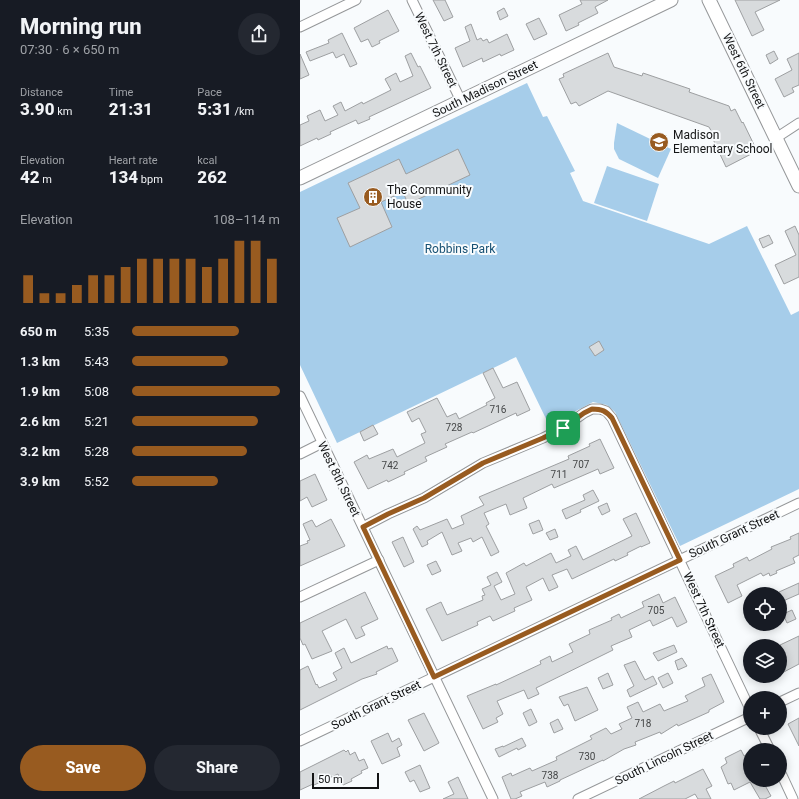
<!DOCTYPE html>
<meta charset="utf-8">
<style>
body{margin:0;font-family:Roboto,sans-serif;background:#242831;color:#f1f3f6;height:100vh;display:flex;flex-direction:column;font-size:15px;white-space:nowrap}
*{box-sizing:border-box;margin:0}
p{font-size:13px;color:#9ea1a6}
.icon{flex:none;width:22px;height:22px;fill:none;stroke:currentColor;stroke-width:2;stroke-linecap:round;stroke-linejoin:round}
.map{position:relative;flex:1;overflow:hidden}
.details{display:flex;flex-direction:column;background:#171b24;width:300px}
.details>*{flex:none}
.tools{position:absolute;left:443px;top:587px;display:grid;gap:8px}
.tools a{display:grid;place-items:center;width:44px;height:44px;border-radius:50%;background:#171b24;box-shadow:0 2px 10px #0003;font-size:20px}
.scale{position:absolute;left:12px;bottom:10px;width:67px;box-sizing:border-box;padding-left:4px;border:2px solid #131415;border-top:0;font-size:11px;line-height:14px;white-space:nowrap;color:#131415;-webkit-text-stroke:3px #f8fbfd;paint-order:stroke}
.pin{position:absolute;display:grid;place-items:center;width:34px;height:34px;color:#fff;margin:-17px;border-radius:8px;box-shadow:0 2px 6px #0006}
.round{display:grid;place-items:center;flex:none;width:42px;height:42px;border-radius:21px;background:#242831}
.head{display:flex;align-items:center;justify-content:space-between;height:68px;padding:0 20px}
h1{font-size:22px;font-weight:800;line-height:30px}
.figures{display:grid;grid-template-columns:repeat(3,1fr);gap:6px;height:68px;padding:4px 20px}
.figures div{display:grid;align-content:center}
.figures b{font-size:17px;font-weight:800}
.figures small{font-size:11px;font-weight:400}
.figures p{font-size:11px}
.chart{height:112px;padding:8px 20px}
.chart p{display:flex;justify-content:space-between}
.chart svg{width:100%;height:72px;margin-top:4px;stroke:#985b20;stroke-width:6}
.cta{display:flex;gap:8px;margin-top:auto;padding:8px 20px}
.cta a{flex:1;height:46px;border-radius:24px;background:#985b20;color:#fff;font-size:16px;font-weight:800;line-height:46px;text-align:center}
.cta a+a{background:#242831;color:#f1f3f6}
ul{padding:0 20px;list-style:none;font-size:13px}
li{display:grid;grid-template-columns:64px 48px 1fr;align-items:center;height:30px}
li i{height:10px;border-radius:5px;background:#985b20}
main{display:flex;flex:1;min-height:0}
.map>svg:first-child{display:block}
.green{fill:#a6cdea}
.building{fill:#d8dbdd;stroke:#9d9fa1}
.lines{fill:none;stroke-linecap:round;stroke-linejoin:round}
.street-casing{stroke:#959799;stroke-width:11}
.secondary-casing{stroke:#959799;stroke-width:15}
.street{stroke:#fff;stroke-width:9}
.secondary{stroke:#fff;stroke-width:13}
.route-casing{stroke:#fff;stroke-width:8}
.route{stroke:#985b20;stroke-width:5}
.labels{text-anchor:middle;stroke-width:4;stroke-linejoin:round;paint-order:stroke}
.number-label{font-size:10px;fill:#444647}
.street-label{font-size:12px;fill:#131415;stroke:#f8fbfd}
.poi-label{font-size:12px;fill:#131415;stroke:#f8fbfd;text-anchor:start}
.park-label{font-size:12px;fill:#165073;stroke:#f8fbfd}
</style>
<main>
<section class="details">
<div class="head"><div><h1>Morning run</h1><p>07:30 · 6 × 650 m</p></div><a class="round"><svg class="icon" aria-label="share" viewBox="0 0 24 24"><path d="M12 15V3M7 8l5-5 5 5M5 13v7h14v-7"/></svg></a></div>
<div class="figures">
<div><p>Distance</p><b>3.90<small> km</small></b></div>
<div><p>Time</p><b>21:31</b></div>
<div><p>Pace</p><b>5:31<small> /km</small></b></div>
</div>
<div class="figures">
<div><p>Elevation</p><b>42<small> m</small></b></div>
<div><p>Heart rate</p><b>134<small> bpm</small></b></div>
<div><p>kcal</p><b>262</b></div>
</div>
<div class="chart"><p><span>Elevation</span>108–114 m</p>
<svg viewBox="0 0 160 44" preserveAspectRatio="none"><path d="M5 44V27M15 44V38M25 44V38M35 44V33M45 44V27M55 44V27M65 44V22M75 44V17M85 44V17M95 44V17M105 44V17M115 44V22M125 44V17M135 44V6M145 44V6M155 44V17"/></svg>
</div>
<ul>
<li><b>650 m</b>5:35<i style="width:72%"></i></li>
<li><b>1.3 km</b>5:43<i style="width:65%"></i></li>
<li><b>1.9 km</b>5:08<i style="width:100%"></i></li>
<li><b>2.6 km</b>5:21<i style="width:85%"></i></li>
<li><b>3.2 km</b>5:28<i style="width:78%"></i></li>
<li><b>3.9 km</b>5:52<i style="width:58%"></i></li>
</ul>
<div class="cta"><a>Save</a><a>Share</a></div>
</section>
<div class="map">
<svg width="499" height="799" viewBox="0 0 499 799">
<rect width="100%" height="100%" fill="#f8fbfd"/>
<g class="green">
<polygon points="227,83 243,117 247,116 275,171 270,173 283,201 409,244 447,226 491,315 499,311 499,489 380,546 315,412 307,405 293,402 249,425 216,357 37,443 0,365 0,192"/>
<polygon points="317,123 371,149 358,178 319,159 314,149 314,143"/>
<polygon points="307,166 359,184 347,221 294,203"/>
</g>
<g class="building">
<polygon points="133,0 145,0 153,17 144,21"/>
<polygon points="280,0 308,0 295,7 298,13 278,23 279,25 266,31 259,15 282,4"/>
<polygon points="435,0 480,0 455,12 464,30 452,36"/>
<polygon points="204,8 208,16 200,20 197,12"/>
<polygon points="88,10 99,31 79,41 80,43 72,47 68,39 61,42 54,28"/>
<polygon points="239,18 247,34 234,40 226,24"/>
<polygon points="171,24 177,40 181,38 183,41 187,39 189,43 207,34 214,50 201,56 200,54 183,62 182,58 163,67 155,48 170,41 165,27"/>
<polygon points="42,33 57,64 50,67 44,54 36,58 33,52 10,61 6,52 29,43 28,40"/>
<polygon points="474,51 478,59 470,64 466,55"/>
<polygon points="111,53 118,67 120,66 131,88 69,117 70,119 58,124 56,120 30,132 31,134 18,140 17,138 0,146 0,125 9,121 7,116 20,110 25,121 38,115 33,106 41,102 45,111 62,102 63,104 91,90 85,79 96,73 100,82 113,76 105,56"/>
<polygon points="308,53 314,67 342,76 343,73 390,89 389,92 429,106 431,111 435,109 442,123 443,122 457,151 426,167 412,137 414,136 409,127 308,91 279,106 276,102 271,104 259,79 264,77 263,74"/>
<polygon points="499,53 499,85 492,88 494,92 484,97 475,79 492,70 487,59"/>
<polygon points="0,54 9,75 0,79"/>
<polygon points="158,149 170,175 108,204 103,192 81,202 92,227 50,247 37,218 60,208 48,183 99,159 106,174"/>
<polygon points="495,226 499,235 499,277 484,284 475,265 496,255 485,231"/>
<polygon points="469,235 473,243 463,248 459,239"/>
<polygon points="299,341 304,350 295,356 289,347"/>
<polygon points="193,368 203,388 217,382 230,410 217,416 216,413 173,433 172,432 145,444 147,447 125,457 127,461 104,472 105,474 88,482 87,480 68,489 54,462 67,455 69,459 93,449 97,457 125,443 121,434 126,432 119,418 112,422 107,412 137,398 147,417 156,413 159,419 187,405 186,403 195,398 183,373"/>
<polygon points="73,425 78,434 64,441 60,432"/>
<polygon points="300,439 314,468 300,474 298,469 254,488 252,484 223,498 227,508 210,515 206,504 184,513 189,524 186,526 199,552 191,556 182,537 173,542 171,538 158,543 162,551 152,555 142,532 127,541 128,544 122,547 113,529 117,526 120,530 147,519 152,529 164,524 161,516 184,505 179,497 269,459 268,456 290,446 289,444"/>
<polygon points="15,474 27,500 12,507 7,497 0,501 0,481"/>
<polygon points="293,490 299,501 280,510 281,512 266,519 262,510 285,500 283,495"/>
<polygon points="307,503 310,511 302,515 298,507"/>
<polygon points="336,513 350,543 341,547 341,546 327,553 328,555 315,561 314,559 272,579 267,569 252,575 258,587 249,591 243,578 226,587 232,600 214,608 215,611 193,621 190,616 177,622 178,625 142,641 126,609 141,602 147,615 183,600 182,596 185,595 182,589 191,585 187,577 197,572 202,582 194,586 201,600 215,594 206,573 224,563 226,566 251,553 256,563 271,556 268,550 276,546 283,560 332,536 323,519"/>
<polygon points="31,519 45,546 0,566 0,546 8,543 7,541 10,540 3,524 12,520 16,527"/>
<polygon points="239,520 243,530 233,534 229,524"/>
<polygon points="255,529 258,537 250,540 246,533"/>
<polygon points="499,533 499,555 493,558 495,563 476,571 477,573 470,576 469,573 463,576 461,573 437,585 442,596 428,603 415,576 434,567 433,564 447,557 449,561 472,549 471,547 491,539 490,537"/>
<polygon points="103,537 114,562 104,567 92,542"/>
<polygon points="136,561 141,571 132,575 127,565"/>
<polygon points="499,583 499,594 483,601 479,592"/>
<polygon points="65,592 78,619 61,627 65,635 56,639 46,619 22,631 32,651 12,659 5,644 3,645 0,638 0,623"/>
<polygon points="359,594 363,603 375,597 387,622 377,627 372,617 353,626 350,620 329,630 332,637 311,646 313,650 236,688 239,694 228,699 224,690 197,701 203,714 196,718 198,722 183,729 167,696 196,684 196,685 241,664 240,661 250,656 252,662 273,652 269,644 290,634 289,630 312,620 311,618 319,614 321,618 344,607 342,602"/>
<polygon points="492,610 496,619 487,623 483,614"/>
<polygon points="499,636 499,664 480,674 480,645"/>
<polygon points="374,645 377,652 358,661 353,653"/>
<polygon points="87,646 88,649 92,648 98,661 76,672 77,674 62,679 0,710 0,670 8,666 16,685 17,684 19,688 37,680 33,673 42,668 35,653 44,648 51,663"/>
<polygon points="382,658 387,666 378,670 375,661"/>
<polygon points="335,661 345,680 353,676 357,684 330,697 327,690 334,686 324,665"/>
<polygon points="308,673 313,685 303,689 298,678"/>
<polygon points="368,673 373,683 363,688 358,678"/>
<polygon points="411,674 424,702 409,710 409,712 378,726 377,724 361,734 360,732 335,742 336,745 324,749 303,761 303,760 260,780 260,781 247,787 245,782 220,792 222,796 215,799 211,799 202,777 211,773 212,776 230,768 232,771 257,760 256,757 292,739 290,736 306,728 311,734 322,729 319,724 332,718 327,707 338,702 343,712 360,704 364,711 388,701 385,696 405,686 402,678"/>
<polygon points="287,687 298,710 275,721 268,704 264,706 259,697"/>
<polygon points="231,709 237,722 229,726 223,713"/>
<polygon points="124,713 139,743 124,751 108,720"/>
<polygon points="499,718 499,746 488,724"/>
<polygon points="258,719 263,729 254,733 250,723"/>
<polygon points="88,733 92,742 99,738 102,745 97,748 100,756 82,764 71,741"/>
<polygon points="222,738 226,746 218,750 217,748 199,757 195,749 203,746 203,747"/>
<polygon points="44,750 46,752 48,750 50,755 55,752 59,761 64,759 68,768 61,771 62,773 51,779 52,781 43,785 38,774 14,785 13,784 0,790 0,772"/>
<polygon points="441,750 444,756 450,752 450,780 462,780 471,796 465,799 460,799 450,782 434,790 431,783 428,784 421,767 427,763 425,758"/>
<polygon points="120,765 130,788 120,792 114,780 110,782 105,772"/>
<polygon points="403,769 412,786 406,789 411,799 398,799 395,794 385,799 339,799 364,786 374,781 375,783"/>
<polygon points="158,777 168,799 143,799 154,794 148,782"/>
</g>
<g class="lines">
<g class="street-casing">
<g id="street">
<polyline points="112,0 161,101"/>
<polyline points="0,27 56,0"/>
<polyline points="476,138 499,123"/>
<polyline points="0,396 193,799"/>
<polyline points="0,454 22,443"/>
<polyline points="63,527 88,514 124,498 183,463 243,438 263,428 284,413 292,409 300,409 306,411 312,418 450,709"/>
<polyline points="0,597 79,560"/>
<polyline points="480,702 499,693"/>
<polyline points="459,728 470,750"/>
<polyline points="0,741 499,503"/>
<polyline points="480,771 493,799"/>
<polyline points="278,799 450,717"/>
</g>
</g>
<g class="secondary-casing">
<g id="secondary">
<polyline points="409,0 499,186"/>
<polyline points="0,178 371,0"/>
</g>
</g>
<use href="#street" class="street"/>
<use href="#secondary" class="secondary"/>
</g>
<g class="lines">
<g class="route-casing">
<path id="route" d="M 292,409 C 302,409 306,411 312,418 L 380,560 L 134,677 L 63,527 L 88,514 L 124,498 L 183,463 L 243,438 L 263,428 L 284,413 Z"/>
</g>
<use href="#route" class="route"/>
</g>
<defs>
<g id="school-disc" transform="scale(1)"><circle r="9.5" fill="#985b20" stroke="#f8fbfd"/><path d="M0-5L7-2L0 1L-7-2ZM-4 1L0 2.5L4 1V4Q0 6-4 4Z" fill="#fff"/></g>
<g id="building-disc" transform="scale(1)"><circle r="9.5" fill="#985b20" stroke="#f8fbfd"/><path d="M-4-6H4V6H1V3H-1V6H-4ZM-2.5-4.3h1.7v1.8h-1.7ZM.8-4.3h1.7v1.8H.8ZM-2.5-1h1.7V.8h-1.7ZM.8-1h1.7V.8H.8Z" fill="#fff"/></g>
</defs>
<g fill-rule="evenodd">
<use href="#school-disc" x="359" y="142"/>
<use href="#building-disc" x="73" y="197"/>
</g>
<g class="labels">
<g class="number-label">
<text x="198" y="413">716</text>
<text x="154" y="431">728</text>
<text x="281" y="468">707</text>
<text x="90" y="469">742</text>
<text x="259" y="478">711</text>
<text x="356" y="614">705</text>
<text x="343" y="727">718</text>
<text x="287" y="760">730</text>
<text x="250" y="779">738</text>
</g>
<g class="street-label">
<text transform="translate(136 50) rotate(64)" y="4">West 7th Street</text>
<text transform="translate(444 71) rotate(64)" y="4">West 6th Street</text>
<text transform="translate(185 89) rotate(-26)" y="4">South Madison Street</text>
<text transform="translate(39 479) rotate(64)" y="4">West 8th Street</text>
<text transform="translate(434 534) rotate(-25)" y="4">South Grant Street</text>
<text transform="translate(404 610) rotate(65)" y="4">West 7th Street</text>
<text transform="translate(76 705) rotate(-26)" y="4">South Grant Street</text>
<text transform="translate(364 758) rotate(-26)" y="4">South Lincoln Street</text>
</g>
<g class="poi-label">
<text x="373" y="139">Madison<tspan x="373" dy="14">Elementary School</tspan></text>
<text x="87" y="194">The Community<tspan x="87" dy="14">House</tspan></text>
</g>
<g class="park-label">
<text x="160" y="253">Robbins Park</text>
</g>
</g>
</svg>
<div class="tools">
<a><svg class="icon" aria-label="locate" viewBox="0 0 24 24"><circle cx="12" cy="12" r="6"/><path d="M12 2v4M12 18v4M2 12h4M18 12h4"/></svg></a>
<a><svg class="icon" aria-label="layers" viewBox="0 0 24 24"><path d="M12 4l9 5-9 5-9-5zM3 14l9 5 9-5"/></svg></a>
<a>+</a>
<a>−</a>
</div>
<div class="scale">50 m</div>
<div class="pin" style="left:263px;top:428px;background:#1e9e55"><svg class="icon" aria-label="arrive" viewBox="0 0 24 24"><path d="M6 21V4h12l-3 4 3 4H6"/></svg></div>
</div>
</main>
